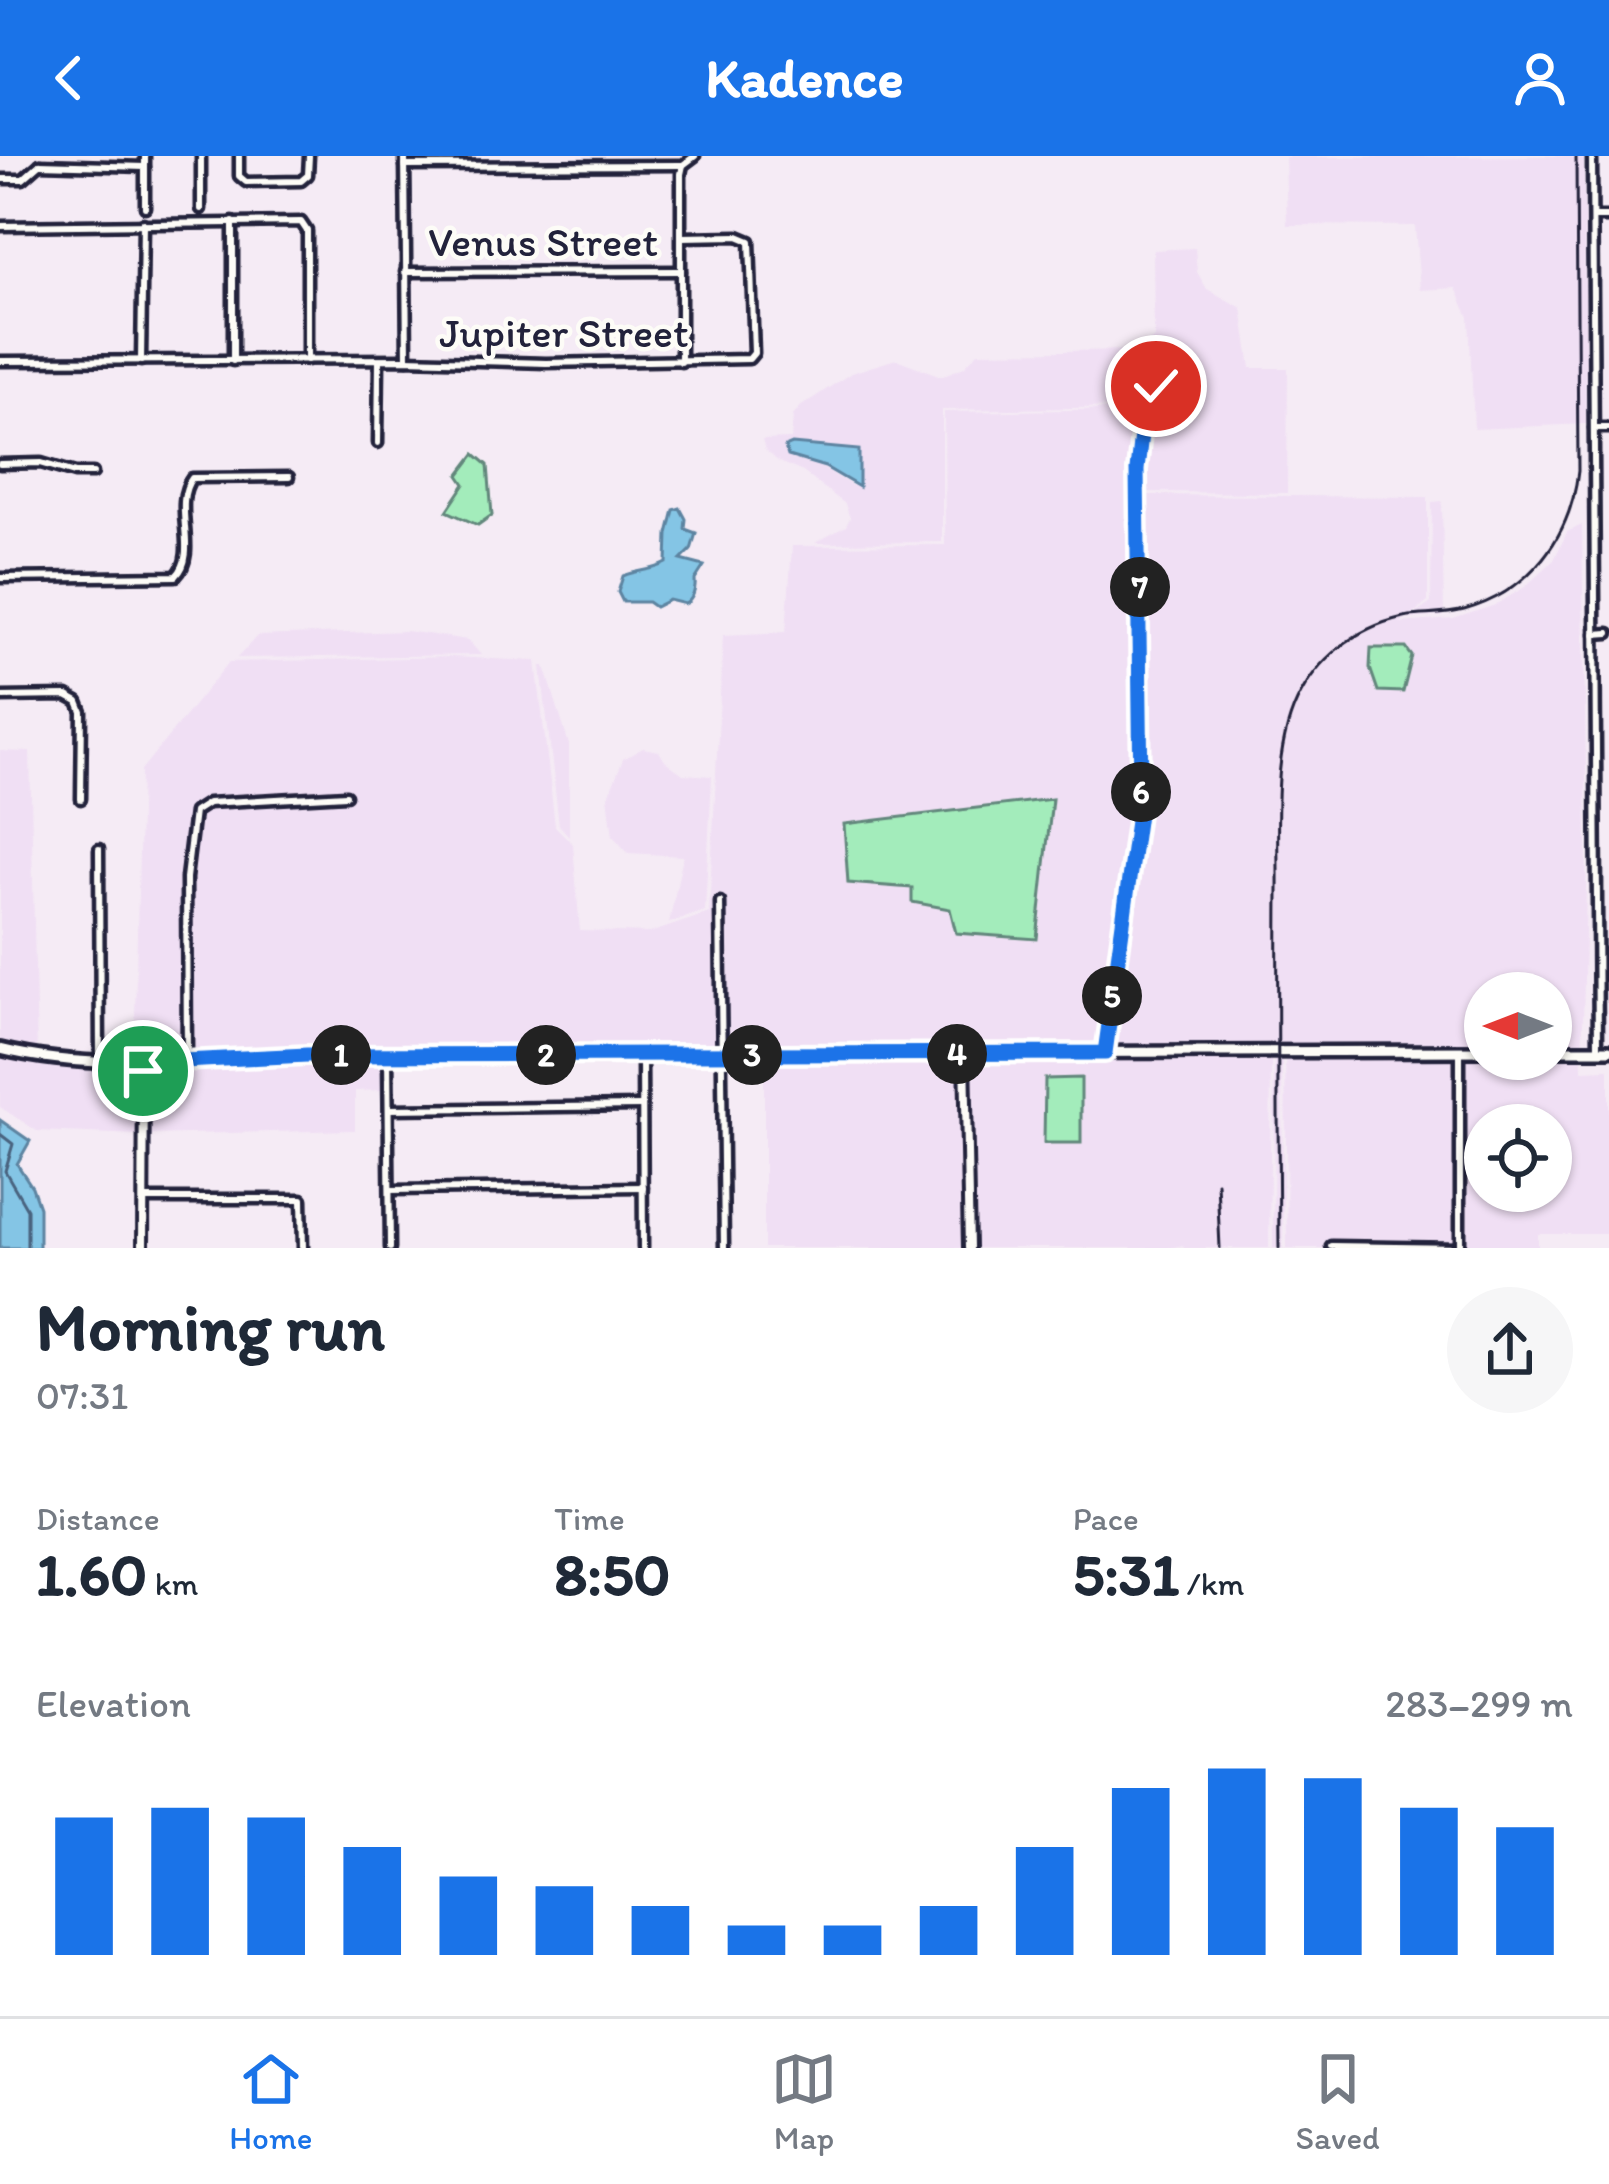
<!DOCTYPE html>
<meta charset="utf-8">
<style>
body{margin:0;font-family:Itim,sans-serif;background:#f6f6f7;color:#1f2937;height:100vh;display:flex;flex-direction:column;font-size:45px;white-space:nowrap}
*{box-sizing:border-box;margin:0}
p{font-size:39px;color:#747a83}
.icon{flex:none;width:66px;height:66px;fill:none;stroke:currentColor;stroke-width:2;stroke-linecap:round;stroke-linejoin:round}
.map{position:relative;height:1092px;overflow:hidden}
.drawer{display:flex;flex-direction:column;background:#fff;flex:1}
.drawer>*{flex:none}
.needle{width:78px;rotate:270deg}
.buttons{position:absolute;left:1464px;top:816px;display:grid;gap:24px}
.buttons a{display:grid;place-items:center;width:108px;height:108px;border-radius:50%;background:#fff;box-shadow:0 3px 9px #0004;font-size:60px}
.pin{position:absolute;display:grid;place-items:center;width:102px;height:102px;color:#fff;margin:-51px;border:6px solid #fff;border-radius:50%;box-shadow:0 3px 12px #0007}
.km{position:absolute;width:60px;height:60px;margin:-30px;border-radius:50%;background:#222;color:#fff;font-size:33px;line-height:60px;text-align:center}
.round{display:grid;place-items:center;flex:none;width:126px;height:126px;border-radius:63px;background:#f6f6f7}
.headline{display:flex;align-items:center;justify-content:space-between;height:204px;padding:0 36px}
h1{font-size:66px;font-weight:700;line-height:90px}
.stats{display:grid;grid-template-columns:repeat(3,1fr);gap:18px;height:204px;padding:12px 36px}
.stats div{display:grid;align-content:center}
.stats b{font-size:60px;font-weight:700}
.stats small{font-size:33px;font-weight:400}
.stats p{font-size:33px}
.chart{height:336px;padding:24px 36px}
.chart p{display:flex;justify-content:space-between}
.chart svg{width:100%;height:216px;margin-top:12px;stroke:#1a73e8;stroke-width:6}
header{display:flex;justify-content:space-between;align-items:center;height:156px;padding:0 36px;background:#1a73e8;color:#fff;font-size:54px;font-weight:700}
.tabs{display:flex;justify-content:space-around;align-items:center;height:168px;border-top:3px solid #e0e1e3;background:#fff;font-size:33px;color:#747a83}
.tabs a{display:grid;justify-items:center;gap:6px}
.tabs .active{color:#1a73e8}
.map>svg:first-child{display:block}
.built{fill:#f0dff4;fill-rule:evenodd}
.green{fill:#a3ecbb;stroke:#62877b;stroke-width:3}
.water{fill:#84c5e5;stroke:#5d84a1;stroke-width:3}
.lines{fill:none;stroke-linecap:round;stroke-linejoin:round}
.shore{stroke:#49637f;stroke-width:3}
.minor-casing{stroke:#22223b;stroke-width:15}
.tertiary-casing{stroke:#22223b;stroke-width:16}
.secondary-casing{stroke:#22223b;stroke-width:18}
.minor{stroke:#fdfcf7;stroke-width:6}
.tertiary{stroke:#fdfcf7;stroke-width:8}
.secondary{stroke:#fdfcf7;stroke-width:9}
.rail{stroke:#22223b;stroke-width:3}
.route-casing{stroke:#fff;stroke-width:24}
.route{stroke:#1a73e8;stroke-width:15}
.labels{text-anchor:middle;stroke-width:9;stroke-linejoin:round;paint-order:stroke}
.street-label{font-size:42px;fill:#22223b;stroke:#fdfcf7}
</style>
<header><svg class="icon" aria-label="back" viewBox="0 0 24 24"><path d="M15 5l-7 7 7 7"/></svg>Kadence<svg class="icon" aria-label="person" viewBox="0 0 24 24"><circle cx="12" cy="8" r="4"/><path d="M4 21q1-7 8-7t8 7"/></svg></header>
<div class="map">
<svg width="1609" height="1092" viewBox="0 0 1609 1092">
<rect width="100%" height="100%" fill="#f5ebf5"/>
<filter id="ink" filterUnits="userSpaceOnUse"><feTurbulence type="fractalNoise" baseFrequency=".00833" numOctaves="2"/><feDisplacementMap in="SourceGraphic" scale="24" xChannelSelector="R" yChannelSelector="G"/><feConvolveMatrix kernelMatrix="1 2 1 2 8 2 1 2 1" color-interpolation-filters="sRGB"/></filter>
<g filter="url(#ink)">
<g class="built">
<polygon points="1584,0 1586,268 1474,273 1469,161 1456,132 1420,134 1415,70 1287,69 1285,1"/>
<path d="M 1195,92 L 1197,116 L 1207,133 L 1242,152 L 1251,212 L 1288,212 L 1287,337 L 1148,336 L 1145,283 L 1149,244 L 1161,229 L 1156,225 L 1142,240 L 1141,251 L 942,254 L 942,386 L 815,387 L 846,370 L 850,362 L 845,348 L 803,316 L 779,306 L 765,294 L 762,284 L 791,283 L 793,260 L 800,251 L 851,217 L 896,203 L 941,220 L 964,211 L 978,196 L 1140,194 L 1154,182 L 1153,94 ZM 792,288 L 859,294 L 853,330 L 813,306 Z"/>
<path d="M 1140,253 L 1145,339 L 1428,341 L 1428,446 L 1400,467 L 1453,463 L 1495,449 L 1525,431 L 1554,404 L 1567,376 L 1582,369 L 1587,686 L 1582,914 L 1609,913 L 1609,1078 L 1538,1078 L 1538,1092 L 1287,1092 L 1285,887 L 1182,888 L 1183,905 L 1271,904 L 1269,1092 L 1184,1092 L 1183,1089 L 1168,1092 L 764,1092 L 764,892 L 134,900 L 141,614 L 229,506 L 452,501 L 536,505 L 555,670 L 573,688 L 580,775 L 650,777 L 709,757 L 723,479 L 786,476 L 792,390 L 945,389 L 944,256 ZM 1485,837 L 1551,837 L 1551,903 L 1485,903 ZM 1485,969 L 1551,969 L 1551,1035 L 1485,1035 Z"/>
<polygon points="1442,345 1444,460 1408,463 1431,447 1432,346"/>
<polygon points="406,475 468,484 481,499 237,502 257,480"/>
<polygon points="541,510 545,510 569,589 569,680 559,669"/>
<polygon points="643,592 659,595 665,605 683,618 712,620 705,755 669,767 683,700 628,697 613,680 608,641 623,603"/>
<polygon points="0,595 30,596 37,898 0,889"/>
<polygon points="0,897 44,907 139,910 139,979 37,975 0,951"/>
<polygon points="1282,899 1283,1092 1273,1092 1274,903 1186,900"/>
<polygon points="313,903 384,903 385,934 355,935 355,974 147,979 148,910"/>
</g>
<g class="green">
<polygon points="475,298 488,309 492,359 478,369 447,355 465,328 459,319"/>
<polygon points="1371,492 1406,492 1412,500 1403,536 1378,535 1370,512"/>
<polygon points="1052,643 1037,783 956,777 950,753 912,746 912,732 848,727 844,668"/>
<polygon points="1081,922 1081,987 1044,987 1045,923"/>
</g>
<g class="water">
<polygon points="792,288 859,294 859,331 825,311 788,300 785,291"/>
<path d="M 680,352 L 686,363 L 685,373 L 696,377 L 691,394 L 681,404 L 704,410 L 695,424 C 696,433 693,444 685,448 L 669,444 L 655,451 L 648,446 L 623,446 L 618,436 L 623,420 C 640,413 650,416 667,407 L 668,378 L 674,354 Z"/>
<polygon points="0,964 30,985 17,1008 32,1031 39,1051 39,1092 0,1092"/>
</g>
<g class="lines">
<polyline class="shore" points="0,978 13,988 5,1015 27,1053 27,1092"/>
<g class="minor-casing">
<g id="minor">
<polyline points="201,0 201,53"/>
<polyline points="239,0 239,20 246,26 301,25 308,19 309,0"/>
<polyline points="405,0 407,203"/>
<polyline points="1592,0 1598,894"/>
<polyline points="40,8 145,11"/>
<polyline points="405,10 683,9"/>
<polyline points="0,23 23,23 40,8"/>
<polyline points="145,51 145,0"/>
<polyline points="1593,61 1609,61"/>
<polyline points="0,70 301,66 307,75 307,204"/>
<polyline points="405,116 681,115"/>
<polyline points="0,205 407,203 546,207 749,203 754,197 750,85 738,80 682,81"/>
<polyline points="141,205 143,67"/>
<polyline points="233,205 233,66"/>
<polyline points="681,206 681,18 683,9 695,0"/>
<polyline points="1594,272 1609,272"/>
<polyline points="378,287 379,205"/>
<polyline points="0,308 41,307 75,317 93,317"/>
<path d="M 0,422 L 176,420 C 200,397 171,349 192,322 L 289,321"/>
<polyline points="1595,478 1609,477"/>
<polyline points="0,541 67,540 78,546 82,556 81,643"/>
<polyline points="99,693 100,907"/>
<polyline points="720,746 724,1092"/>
<polyline points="1105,897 1141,636 1137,314 1146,242 1156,229"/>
<polyline points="642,899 643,1092"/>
<polyline points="388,900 390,1092"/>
<polyline points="187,903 186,722 194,656 208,647 346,639"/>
<polyline points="389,953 642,950"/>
<polyline points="390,1034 643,1031"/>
<polyline points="144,1043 302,1043 303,1092"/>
<polyline points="1331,1090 1460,1092 1460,895"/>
</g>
</g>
<g class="tertiary-casing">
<g id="tertiary">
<polyline points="965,898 969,1092"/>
<polyline points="143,1092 144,907"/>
</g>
</g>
<g class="secondary-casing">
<g id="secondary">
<path d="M 0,893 C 102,918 209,902 313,899 L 1485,895"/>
<polyline points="1551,894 1609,894"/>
</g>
</g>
<use href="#minor" class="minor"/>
<use href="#tertiary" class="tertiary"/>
<use href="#secondary" class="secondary"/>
<g class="rail">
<polyline points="1217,1026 1220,1092"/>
<path d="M 1279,1092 C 1278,973 1277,854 1278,735 C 1279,672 1270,593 1301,537 C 1323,496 1364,468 1409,460 C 1428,458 1446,459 1464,454 C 1529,436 1571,381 1578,315 L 1576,0"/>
</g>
</g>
</g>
<g class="lines" filter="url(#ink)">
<g class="route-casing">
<polyline id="route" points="143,915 143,907 307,899 1105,897 1141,636 1137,314 1145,242 1156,230"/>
</g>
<use href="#route" class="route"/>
</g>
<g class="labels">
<g class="street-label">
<text x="543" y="100">Venus Street</text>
<text x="564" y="191">Jupiter Street</text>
</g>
</g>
</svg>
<div class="buttons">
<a><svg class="needle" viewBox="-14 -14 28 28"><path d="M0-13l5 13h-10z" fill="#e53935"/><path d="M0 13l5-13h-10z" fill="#747a83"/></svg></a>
<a><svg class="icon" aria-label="locate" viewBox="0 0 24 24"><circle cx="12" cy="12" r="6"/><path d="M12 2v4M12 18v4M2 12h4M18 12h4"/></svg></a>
</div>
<div class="pin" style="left:143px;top:915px;background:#1e9e55"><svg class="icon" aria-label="arrive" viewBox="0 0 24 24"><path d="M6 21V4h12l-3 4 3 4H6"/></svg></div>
<div class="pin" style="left:1156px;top:230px;background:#d93025"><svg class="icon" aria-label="check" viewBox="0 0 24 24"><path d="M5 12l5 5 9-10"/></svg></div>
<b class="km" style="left:341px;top:899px">1</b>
<b class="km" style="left:546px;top:899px">2</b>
<b class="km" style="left:752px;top:899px">3</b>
<b class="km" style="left:957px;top:898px">4</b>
<b class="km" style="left:1112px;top:840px">5</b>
<b class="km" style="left:1141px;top:636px">6</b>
<b class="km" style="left:1140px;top:431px">7</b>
</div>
<section class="drawer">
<div class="headline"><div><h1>Morning run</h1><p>07:31</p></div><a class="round"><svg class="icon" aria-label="share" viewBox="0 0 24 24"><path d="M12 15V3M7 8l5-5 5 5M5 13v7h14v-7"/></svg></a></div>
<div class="stats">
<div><p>Distance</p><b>1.60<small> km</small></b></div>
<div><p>Time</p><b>8:50</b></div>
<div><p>Pace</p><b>5:31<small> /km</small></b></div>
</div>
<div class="chart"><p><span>Elevation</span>283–299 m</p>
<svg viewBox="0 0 160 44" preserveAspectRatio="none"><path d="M5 44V16M15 44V14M25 44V16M35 44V22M45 44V28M55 44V30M65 44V34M75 44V38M85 44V38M95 44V34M105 44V22M115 44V10M125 44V6M135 44V8M145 44V14M155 44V18"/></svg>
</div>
</section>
<nav class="tabs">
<a class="active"><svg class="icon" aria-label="home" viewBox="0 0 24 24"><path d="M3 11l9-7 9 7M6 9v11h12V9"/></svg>Home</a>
<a><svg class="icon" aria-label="map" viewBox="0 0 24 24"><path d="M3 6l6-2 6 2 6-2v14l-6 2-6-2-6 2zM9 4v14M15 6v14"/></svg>Map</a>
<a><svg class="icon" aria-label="saved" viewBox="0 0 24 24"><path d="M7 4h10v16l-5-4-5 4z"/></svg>Saved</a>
</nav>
